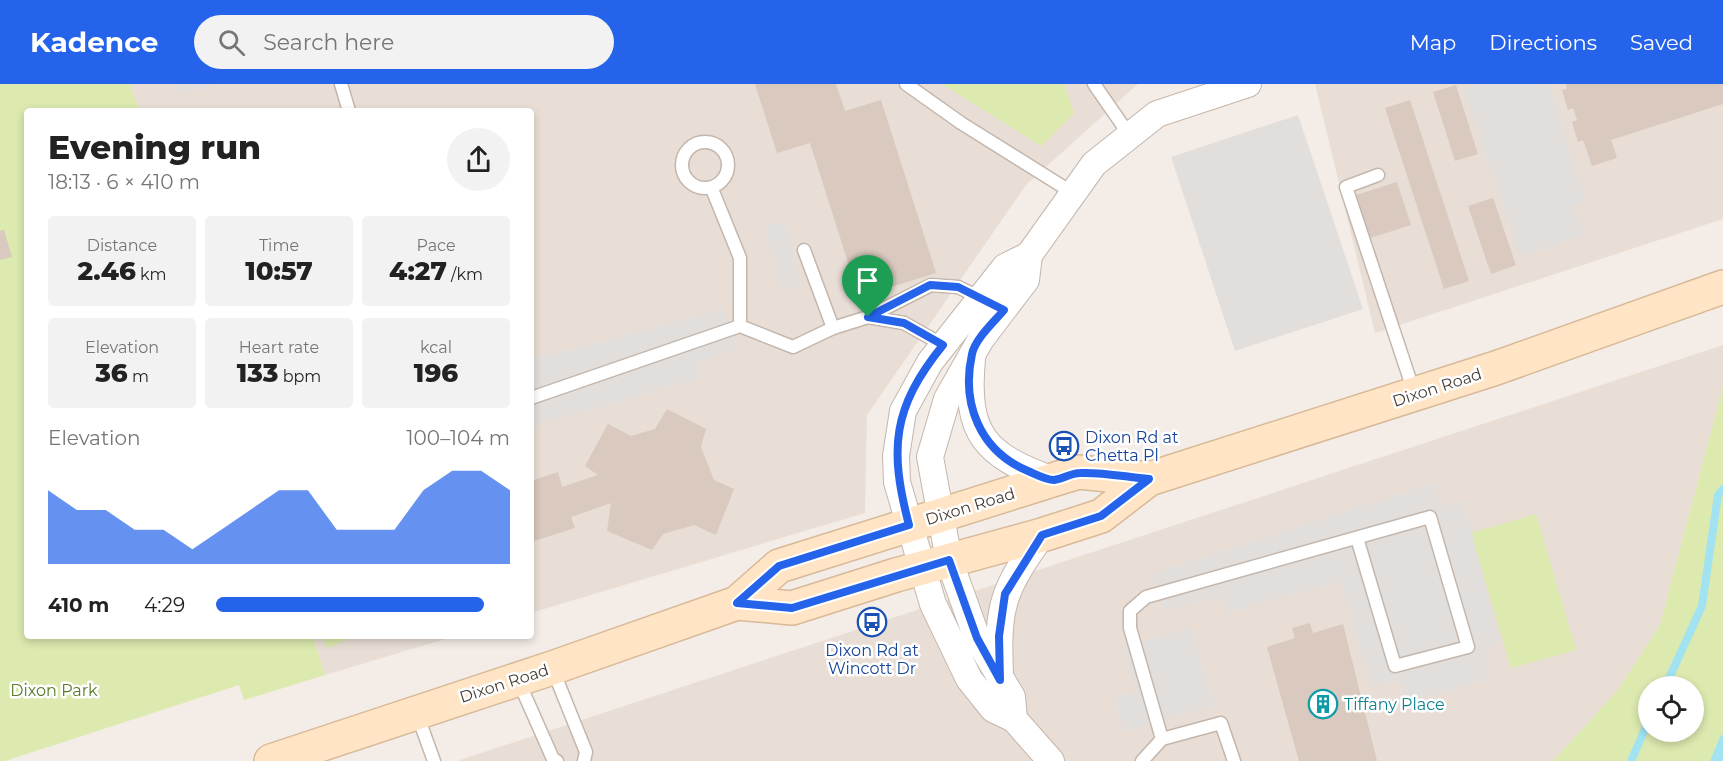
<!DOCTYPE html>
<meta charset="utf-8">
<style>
body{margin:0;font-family:Montserrat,sans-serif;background:#f2f2f2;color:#222;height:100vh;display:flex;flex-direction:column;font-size:22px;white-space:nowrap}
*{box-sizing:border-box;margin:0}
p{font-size:20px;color:#767676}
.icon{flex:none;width:33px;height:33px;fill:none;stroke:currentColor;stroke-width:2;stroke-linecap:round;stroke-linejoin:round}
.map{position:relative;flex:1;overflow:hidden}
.panel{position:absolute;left:24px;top:24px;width:510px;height:531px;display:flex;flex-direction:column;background:#fff;border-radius:6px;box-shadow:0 3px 9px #0003}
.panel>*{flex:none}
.fabs{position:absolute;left:1638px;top:592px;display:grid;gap:12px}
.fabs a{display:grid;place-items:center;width:66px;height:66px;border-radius:50%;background:#fff;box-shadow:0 3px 9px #0003;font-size:30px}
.pin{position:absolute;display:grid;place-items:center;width:51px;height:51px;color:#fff;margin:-62px -26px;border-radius:50% 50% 50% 0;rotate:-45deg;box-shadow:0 0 6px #0007}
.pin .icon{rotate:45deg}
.round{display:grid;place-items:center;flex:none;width:63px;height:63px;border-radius:32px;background:#f2f2f2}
.headline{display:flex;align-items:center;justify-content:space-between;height:102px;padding:0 24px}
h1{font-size:33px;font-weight:800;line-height:45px}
.figures{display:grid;grid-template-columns:repeat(3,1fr);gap:9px;height:102px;padding:6px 24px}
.figures div{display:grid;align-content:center;border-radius:6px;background:#f2f2f2;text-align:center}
.figures b{font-size:26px;font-weight:800}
.figures small{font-size:16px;font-weight:400}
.figures p{font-size:16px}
.chart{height:168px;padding:12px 24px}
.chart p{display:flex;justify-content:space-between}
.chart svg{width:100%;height:108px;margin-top:6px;fill:#2563eb;opacity:.7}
ul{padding:0 24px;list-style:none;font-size:20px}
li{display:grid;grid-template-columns:96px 72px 1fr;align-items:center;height:45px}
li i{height:15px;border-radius:8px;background:#2563eb}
header{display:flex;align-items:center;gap:36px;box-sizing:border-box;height:84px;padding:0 30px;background:#2563eb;color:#fff}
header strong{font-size:28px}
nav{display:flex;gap:33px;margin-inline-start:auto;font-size:21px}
.search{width:420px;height:54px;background:#f2f2f2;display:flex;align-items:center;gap:15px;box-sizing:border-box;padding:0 21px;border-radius:33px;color:#767676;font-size:22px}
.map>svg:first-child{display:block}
.residential{fill:#e8ded5}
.green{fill:#dce9af;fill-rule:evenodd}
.parking{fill:#e2dedc}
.water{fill:#a2e3f2}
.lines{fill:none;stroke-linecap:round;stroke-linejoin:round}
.stream{stroke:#a2e3f2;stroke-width:8}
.building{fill:#d9c9bf}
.service-casing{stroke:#c3b6ac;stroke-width:15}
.minor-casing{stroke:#c3b6ac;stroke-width:28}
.secondary-casing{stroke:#d8b998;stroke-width:36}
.service{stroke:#fff;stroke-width:12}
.minor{stroke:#fff;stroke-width:26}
.secondary{stroke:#ffe5c6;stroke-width:33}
.route-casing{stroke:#fff;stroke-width:12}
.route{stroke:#2563eb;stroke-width:8}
.labels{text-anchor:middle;stroke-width:5;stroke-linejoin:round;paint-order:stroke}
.street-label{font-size:16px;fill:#473d36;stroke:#fff}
.transit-label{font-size:16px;fill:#164399;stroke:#fff;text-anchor:start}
.park-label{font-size:16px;fill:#597a28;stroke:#fff}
.culture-label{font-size:16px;fill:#0d838f;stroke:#fff;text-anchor:start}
</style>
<header>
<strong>Kadence</strong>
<div class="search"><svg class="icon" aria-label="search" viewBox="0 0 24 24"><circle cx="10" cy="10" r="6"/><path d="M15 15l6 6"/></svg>Search here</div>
<nav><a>Map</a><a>Directions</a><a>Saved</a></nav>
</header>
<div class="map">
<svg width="1723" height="677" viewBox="0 0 1723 677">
<rect width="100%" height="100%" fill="#f4ede7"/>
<g class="residential">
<polygon points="130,0 1138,0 1026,101 867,331 865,429 531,529 531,27 139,27"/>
<polygon points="1315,0 1723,0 1723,135 1375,249"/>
<polygon points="1723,261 1723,303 1660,541 1618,606 1553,677 457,677"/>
<polygon points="313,552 455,552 325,591"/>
</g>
<g class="green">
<polygon points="0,0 130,0 139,27 27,27 27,552 313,552 325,591 244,616 239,601 5,677 0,677"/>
<polygon points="942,0 1064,0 1074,29 1041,62"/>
<path d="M 1723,303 L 1723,677 L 1553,677 L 1618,606 L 1660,541 ZM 1648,603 L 1694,603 L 1694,648 L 1648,648 Z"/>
<polygon points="1536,430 1576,566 1511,584 1471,449"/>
<polygon points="322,552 354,552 327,565"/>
</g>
<g class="parking">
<polygon points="176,0 216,0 180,11"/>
<polygon points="1477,0 1549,0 1587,118 1575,122 1585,151 1520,173 1463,4"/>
<polygon points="1298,31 1363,225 1235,267 1171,73"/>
<polygon points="785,137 801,201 781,206 765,141"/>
<polygon points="724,225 737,265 697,279 700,294 531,343 531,276"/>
<polygon points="1434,399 1441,422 1464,417 1499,559 1489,564 1485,576 1487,596 1406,618 1401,601 1393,597 1371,602 1341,498 1226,529 1221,512 1164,526 1151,490"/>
<polygon points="1191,543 1215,621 1124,648 1114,614 1136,607 1123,563"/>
</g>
<polygon class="water" points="1723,650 1723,677 1710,677 1720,653"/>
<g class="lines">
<g class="stream">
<polyline points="1665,603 1702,522 1718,411 1723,405"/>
<polyline points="1631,677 1648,638"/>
</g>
</g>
<g class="building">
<polygon points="755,0 836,0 845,27 881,16 936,189 859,213 810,59 777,69"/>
<polygon points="1566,0 1723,0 1723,20 1611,56 1617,74 1592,82 1583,56 1578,58 1572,38 1577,36 1573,24 1568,26 1562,6 1567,5"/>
<polygon points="1456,1 1478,70 1455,77 1433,8"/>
<polygon points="1410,16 1469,197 1444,205 1385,24"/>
<polygon points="1397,98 1411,141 1367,155 1353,112"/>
<polygon points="1493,114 1516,181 1491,190 1468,122"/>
<polygon points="4,146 12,173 0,176 0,147"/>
<polygon points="667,325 706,345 701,363 714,396 734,405 716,451 694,441 663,450 652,466 607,447 611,419 571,433 575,444 531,458 531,397 558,388 562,403 598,391 585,382 608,340 631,352 655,345"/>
<polygon points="1310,539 1313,549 1343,540 1377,677 1299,677 1267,563 1295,554 1292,544"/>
</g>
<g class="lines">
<g class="service-casing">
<g id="service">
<polyline points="341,0 349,27"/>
<polyline points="906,0 961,39 1073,109"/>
<polyline points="1094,0 1130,52"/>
<circle cx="705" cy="81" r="23"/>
<polyline points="1378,91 1346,103 1414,308"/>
<polyline points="712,105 740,174 740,242"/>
<polyline points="804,166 833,244"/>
<polyline points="868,233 904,239 943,261"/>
<polyline points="531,314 740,242 793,263 833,244 868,233 931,201 958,203 981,214"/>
<polyline points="553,586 586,668 584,677"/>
<polyline points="518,596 553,675 557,677"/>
<polyline points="417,630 434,677"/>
<polyline points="1162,655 1130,544 1130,527 1146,513 1430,433 1468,563 1395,582 1357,454"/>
<polyline points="1142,677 1162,655 1221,639 1234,677"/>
</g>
</g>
<g class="minor-casing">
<g id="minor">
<polyline points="1029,171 1094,80 1157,30 1248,0"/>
<path d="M 972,275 C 965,350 984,371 1053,396"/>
<path d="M 1000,589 C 997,521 1003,506 1042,451"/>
<polyline points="1014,635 1012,613 977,554 949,476 930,373 947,315 981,255 1026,196 1029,171 1005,183 930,278 903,327 896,372 897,398 933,520 969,595 993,625 1014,635 1051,677"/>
</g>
</g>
<g class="secondary-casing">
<g id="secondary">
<polyline points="737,519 792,524 896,491 1042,451 1101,432 1149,395 1496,284 1723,203"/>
<polyline points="271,677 552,584 737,519 779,482 1078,388 1149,395"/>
</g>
</g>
<use href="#service" class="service"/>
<use href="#minor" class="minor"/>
<use href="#secondary" class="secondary"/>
</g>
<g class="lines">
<g class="route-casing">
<path id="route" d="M 930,201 L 958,203 L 1004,226 C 994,238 975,255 972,270 C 961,320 980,367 1028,387 C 1035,390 1046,396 1054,396 C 1063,395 1071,389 1080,389 C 1102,388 1126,393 1149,395 L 1101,432 L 1042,451 L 1005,510 L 999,552 L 1000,596 L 977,554 L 949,476 L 792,524 L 737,519 L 779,482 L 909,441 C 889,365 892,324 943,261 L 904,239 L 868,233 Z"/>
</g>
<use href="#route" class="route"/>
</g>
<defs>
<g id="bus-ring" transform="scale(1.5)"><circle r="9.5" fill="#fff" stroke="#1a4fb4" stroke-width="1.5"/><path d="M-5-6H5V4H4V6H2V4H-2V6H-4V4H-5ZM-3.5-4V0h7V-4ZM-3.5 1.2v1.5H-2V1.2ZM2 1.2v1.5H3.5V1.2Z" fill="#1a4fb4"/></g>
<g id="building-ring" transform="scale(1.5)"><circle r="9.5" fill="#fff" stroke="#0f9aa8" stroke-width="1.5"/><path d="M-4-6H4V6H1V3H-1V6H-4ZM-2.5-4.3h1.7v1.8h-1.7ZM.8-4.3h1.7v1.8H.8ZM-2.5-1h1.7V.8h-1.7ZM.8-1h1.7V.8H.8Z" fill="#0f9aa8"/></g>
</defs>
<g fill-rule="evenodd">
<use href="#bus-ring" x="1064" y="362"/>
<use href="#bus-ring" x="872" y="538"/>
<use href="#building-ring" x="1323" y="620"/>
</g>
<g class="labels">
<g class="street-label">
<text transform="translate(1437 303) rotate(-18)" y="6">Dixon Road</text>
<text transform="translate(970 422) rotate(-17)" y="6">Dixon Road</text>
<text transform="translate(504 599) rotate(-18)" y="6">Dixon Road</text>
</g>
<g class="transit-label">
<text x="1085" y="359">Dixon Rd at<tspan x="1085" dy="18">Chetta Pl</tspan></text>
<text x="872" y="572" text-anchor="middle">Dixon Rd at<tspan x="872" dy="18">Wincott Dr</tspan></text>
</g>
<g class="park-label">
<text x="54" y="612">Dixon Park</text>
</g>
<g class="culture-label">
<text x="1344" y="626">Tiffany Place</text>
</g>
</g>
</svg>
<div class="fabs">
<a><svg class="icon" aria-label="locate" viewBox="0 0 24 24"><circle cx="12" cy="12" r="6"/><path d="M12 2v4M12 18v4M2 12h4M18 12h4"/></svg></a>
</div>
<div class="pin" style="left:868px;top:233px;background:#1e9e55"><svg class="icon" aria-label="arrive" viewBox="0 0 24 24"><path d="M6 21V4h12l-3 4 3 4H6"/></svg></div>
<section class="panel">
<div class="headline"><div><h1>Evening run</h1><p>18:13 · 6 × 410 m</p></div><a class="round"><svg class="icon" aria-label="share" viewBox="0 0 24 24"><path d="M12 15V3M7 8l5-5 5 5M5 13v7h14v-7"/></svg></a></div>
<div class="figures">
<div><p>Distance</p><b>2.46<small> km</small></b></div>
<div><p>Time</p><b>10:57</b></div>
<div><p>Pace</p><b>4:27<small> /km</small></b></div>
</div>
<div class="figures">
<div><p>Elevation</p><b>36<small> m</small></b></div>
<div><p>Heart rate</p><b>133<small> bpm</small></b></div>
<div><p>kcal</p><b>196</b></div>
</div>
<div class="chart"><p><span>Elevation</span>100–104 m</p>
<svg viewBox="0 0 160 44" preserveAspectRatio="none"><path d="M0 44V14L10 22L20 22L30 30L40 30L50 38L60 30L70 22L80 14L90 14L100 30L110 30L120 30L130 14L140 6L150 6L160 14V44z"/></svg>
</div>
<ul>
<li><b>410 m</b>4:29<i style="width:91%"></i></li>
</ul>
</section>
</div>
